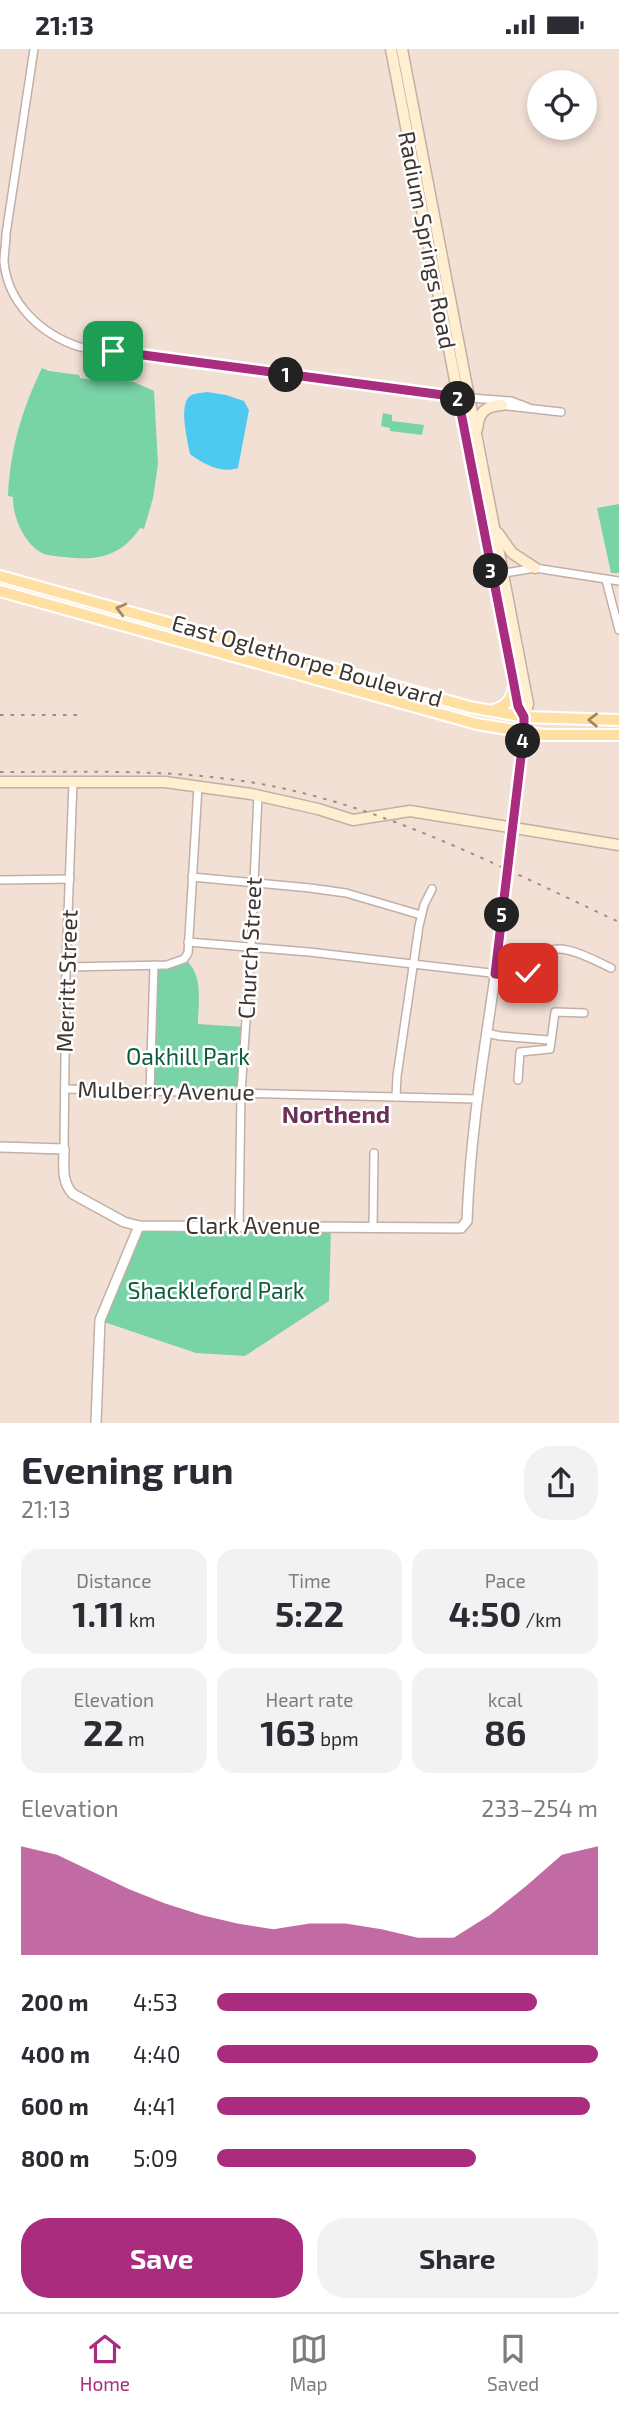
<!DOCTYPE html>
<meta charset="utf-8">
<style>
body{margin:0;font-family:"Exo 2",sans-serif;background:#f2f2f3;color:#2b2b33;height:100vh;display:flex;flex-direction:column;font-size:26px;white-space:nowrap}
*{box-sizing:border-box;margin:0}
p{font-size:23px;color:#7c7c81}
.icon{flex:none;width:38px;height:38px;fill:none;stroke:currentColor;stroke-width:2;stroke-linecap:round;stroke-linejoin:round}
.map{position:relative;height:1374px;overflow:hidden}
.sheet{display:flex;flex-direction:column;background:#fff;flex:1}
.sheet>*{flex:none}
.buttons{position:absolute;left:527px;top:21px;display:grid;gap:14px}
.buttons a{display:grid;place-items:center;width:70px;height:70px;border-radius:50%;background:#fff;box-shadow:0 4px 10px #0003;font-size:35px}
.pin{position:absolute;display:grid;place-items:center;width:60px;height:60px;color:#fff;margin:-30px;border-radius:14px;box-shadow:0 4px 10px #0006}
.km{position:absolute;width:35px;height:35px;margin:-18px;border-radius:50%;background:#222;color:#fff;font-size:19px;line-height:35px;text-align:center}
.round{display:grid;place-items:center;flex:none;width:74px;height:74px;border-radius:28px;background:#f2f2f3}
.overview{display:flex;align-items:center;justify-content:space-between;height:119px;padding:0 21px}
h1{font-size:38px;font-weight:700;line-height:52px}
.figures{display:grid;grid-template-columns:repeat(3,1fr);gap:10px;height:119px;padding:7px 21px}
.figures div{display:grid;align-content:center;border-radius:18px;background:#f2f2f3;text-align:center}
.figures b{font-size:35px;font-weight:700}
.figures small{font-size:19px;font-weight:400}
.figures p{font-size:19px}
.chart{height:196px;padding:14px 21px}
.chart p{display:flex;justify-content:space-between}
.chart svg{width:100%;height:126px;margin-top:7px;fill:#a92c7e;opacity:.7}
.action{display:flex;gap:14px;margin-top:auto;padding:14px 21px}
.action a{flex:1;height:80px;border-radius:28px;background:#a92c7e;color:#fff;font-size:28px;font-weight:700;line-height:80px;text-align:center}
.action a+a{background:#f2f2f3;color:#2b2b33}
ul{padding:0 21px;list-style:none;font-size:23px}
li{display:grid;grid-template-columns:112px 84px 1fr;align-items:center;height:52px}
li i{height:18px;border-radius:9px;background:#a92c7e}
.status{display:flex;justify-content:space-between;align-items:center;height:49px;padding:0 35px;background:#fff;direction:ltr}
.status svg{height:19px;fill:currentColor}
.tabs{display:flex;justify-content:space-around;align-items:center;height:98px;border-top:2px solid #e1e1e2;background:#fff;font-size:19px;color:#7c7c81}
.tabs a{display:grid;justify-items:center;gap:4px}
.tabs .active{color:#a92c7e}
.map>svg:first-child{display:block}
.green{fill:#78d3a6}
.water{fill:#4ec9f0}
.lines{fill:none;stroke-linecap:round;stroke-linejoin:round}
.minor-casing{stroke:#c2afa6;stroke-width:10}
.tertiary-casing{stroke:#c2afa6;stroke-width:12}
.secondary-casing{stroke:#c2afa6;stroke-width:13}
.primary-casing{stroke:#fff;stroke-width:14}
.minor{stroke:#fff;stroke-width:7}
.tertiary{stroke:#fff;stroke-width:9}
.secondary{stroke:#ffefd0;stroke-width:10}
.primary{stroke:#ffe0a2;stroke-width:10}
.rail{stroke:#9b8e87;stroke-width:2;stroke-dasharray:3.5 7;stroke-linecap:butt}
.oneway{stroke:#9e8a6a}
.route-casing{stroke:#fff;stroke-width:14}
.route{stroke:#a92c7e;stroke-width:9}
.labels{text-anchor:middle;stroke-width:5;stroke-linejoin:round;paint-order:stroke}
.street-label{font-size:23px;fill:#3c3531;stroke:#fff}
.park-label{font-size:23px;fill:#0c5d3e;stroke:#fff}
.neighbourhood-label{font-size:24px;font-weight:bold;fill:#6d2f55;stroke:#fff}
</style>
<div class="status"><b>21:13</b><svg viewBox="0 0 49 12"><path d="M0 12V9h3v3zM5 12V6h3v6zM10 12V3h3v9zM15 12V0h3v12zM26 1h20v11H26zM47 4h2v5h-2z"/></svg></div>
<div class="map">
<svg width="619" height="1374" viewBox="0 0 619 1374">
<rect width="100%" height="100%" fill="#f3e0d5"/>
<g class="green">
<path d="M 42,319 L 49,322 L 79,326 L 80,329 L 97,332 L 97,329 L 134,333 L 154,342 L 158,415 L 153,449 L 144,480 L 140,479 C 121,508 96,512 64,508 C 57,507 48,507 42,504 C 24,495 12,466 13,448 L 8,447 C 10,401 22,360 42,319 Z"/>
<polygon points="383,364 392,366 392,372 424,376 422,386 390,382 390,379 381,377"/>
<polygon points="619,455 619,524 611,524 597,459"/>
<path d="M 186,911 C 204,928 198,952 198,975 L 245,978 L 240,1043 L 151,1041 L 155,918 Z"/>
<polygon points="139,1178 331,1179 329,1252 245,1307 196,1304 101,1272"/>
</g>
<path class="water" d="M 207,343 L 226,346 L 244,352 L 249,361 L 238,419 C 222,425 203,415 190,405 C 188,393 178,356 190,347 C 194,344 201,344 207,343 Z"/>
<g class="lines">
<g class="minor-casing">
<g id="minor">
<path d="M 34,0 L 6,185 C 6,194 4,204 4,213 C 8,255 42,286 80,298 L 458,348 L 511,352 L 527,358"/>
<polyline points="499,356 561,363"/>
<polyline points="499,525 535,519 619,532"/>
<polyline points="606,531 619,581"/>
<polyline points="192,828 310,839 346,844 421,866"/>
<polyline points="0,831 70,830"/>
<path d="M 188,893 L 309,903 L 517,927 C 529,925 532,918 538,910 C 555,887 591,910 611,919"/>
<polyline points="66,918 167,916 184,910 188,904 198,737"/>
<polyline points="486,984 500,987 549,991"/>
<polyline points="518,1031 520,1003 550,1000 555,963 584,964"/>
<polyline points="65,1040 477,1050"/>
<polyline points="150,1042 154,916"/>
<polyline points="396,1048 397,1027 419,877 424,856 432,840"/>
<polyline points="64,1100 66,918 73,733"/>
<polyline points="239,1177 241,1044 251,898 258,746"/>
<polyline points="373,1179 374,1104"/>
</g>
</g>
<g class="tertiary-casing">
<g id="tertiary">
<path d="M 0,1098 L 64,1100 C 64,1116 61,1133 73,1145 L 124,1173 L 139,1177 L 461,1179 L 467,1172 C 470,1089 483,1009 495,928 C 501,878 507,829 513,779"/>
<polyline points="96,1374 100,1271 139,1177"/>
</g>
</g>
<g class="secondary-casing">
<g id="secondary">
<polyline points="391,0 518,657 525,668"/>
<polyline points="402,0 528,655 525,668 513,779"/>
<path d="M 477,380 C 479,363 485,357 502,356"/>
<polyline points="498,484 512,504 535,519"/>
<polyline points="0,733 165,733 251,745 318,760 353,771 410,762 619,796"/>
</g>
</g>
<g class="primary-casing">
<g id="primary">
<polyline points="0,527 470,658 525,668 619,671"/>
<polyline points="0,542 477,675 544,686 619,686"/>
<path d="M 493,661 C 506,658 512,650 514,637"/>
</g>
</g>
<use href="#minor" class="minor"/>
<use href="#tertiary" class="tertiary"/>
<use href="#secondary" class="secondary"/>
<use href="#primary" class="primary"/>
<g class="rail">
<polyline points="0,666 82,666"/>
<path d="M 0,723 C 81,723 163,720 243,732 C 376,752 498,817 619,873"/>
</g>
</g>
<defs><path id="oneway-chevron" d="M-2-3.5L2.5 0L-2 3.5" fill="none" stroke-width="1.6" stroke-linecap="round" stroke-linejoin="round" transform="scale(1.75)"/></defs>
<g class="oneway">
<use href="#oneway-chevron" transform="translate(121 560) rotate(-165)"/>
<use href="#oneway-chevron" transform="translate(593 671) rotate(-179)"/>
</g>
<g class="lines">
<g class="route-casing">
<polyline id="route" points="113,302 458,348 512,625 518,657 524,668 524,683 495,925 517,927 528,924"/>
</g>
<use href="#route" class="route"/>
</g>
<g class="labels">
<g class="street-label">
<text transform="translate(427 191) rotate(79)" y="8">Radium Springs Road</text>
<text transform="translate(307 612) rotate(16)" y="8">East Oglethorpe Boulevard</text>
<text transform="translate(250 899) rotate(-87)" y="8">Church Street</text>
<text transform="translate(67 932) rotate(-88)" y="8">Merritt Street</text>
<text transform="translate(166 1042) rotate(1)" y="8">Mulberry Avenue</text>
<text x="253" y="1185">Clark Avenue</text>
</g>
<g class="park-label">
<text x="188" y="1016">Oakhill Park</text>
<text x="216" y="1250">Shackleford Park</text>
</g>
<g class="neighbourhood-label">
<text x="336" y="1074">Northend</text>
</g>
</g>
</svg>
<div class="buttons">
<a><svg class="icon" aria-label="locate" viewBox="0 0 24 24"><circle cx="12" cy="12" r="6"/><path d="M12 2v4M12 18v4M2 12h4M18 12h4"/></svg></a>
</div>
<div class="pin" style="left:113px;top:302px;background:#1e9e55"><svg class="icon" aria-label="arrive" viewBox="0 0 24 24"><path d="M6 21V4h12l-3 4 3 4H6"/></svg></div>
<div class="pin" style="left:528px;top:924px;background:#d93025"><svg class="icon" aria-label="check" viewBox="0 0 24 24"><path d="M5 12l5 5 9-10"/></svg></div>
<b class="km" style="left:286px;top:326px">1</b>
<b class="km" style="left:458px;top:350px">2</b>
<b class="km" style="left:491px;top:522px">3</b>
<b class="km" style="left:523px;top:692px">4</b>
<b class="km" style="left:502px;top:866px">5</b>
</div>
<section class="sheet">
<div class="overview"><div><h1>Evening run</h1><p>21:13</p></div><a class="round"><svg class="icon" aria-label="share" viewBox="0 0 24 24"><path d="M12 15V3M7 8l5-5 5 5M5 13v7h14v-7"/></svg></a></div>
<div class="figures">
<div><p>Distance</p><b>1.11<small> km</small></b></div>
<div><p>Time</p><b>5:22</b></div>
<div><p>Pace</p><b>4:50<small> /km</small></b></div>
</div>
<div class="figures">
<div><p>Elevation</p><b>22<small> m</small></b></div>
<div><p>Heart rate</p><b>163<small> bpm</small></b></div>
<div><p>kcal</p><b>86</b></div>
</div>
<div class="chart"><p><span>Elevation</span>233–254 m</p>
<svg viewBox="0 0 160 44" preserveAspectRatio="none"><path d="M0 44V6L10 9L20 15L30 21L40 26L50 30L60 33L70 35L80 33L90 33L100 35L110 38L120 38L130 30L140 20L150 9L160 6V44z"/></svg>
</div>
<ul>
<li><b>200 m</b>4:53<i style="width:84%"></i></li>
<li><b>400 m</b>4:40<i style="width:100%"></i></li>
<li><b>600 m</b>4:41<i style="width:98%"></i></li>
<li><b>800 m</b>5:09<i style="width:68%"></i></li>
</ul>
<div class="action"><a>Save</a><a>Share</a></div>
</section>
<nav class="tabs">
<a class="active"><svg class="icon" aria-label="home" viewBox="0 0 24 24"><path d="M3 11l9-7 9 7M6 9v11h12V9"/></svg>Home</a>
<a><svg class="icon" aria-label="map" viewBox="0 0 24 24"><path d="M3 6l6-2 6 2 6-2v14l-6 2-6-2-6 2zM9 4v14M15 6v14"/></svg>Map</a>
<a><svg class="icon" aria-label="saved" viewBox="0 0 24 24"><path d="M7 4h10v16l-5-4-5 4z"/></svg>Saved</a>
</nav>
